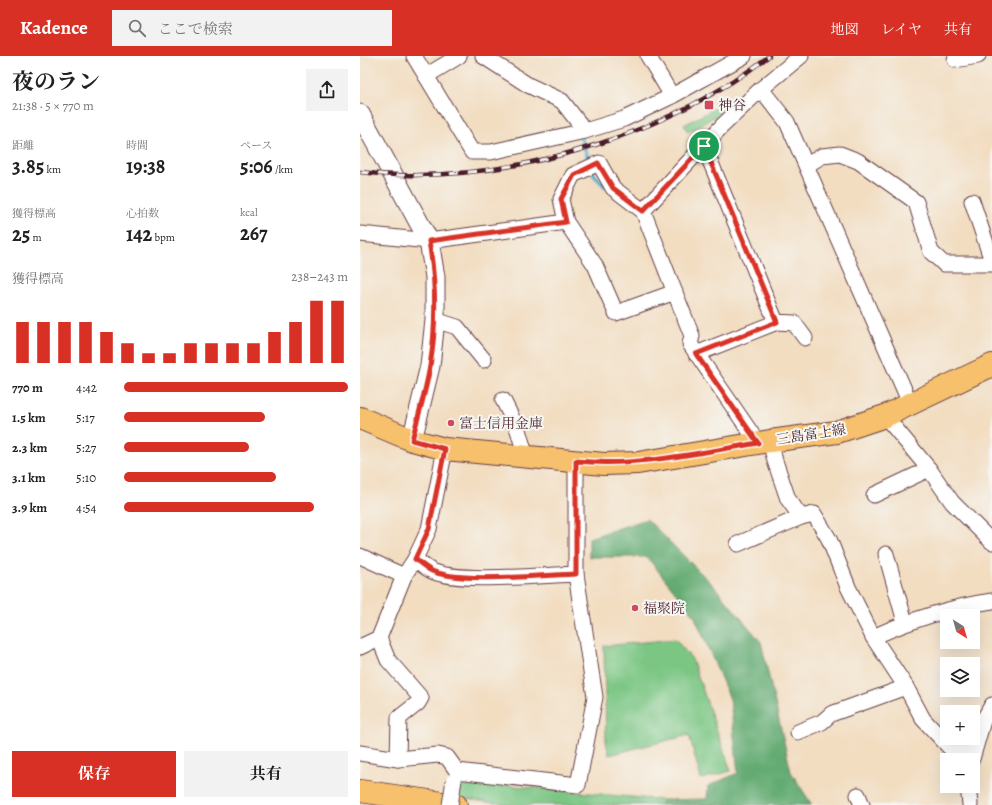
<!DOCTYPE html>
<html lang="ja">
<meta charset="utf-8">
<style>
body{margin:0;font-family:Alegreya,"Noto Serif JP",serif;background:#f2f2f2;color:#222;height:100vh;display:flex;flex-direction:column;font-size:15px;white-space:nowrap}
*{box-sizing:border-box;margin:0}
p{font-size:13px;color:#767676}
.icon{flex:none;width:22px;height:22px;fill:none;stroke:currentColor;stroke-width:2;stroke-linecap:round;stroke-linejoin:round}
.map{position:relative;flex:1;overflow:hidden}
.details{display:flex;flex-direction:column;background:#fff;width:360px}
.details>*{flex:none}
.needle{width:26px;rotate:143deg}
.controls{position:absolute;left:580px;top:553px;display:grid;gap:8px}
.controls a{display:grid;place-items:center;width:40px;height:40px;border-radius:0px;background:#fff;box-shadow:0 4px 16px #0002;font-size:20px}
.pin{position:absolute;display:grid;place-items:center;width:34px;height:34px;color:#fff;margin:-17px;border:2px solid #fff;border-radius:50%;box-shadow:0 1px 4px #0007}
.round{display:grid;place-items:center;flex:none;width:42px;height:42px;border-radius:0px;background:#f2f2f2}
.overview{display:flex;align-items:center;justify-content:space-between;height:68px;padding:0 12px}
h1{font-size:22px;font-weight:700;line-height:30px}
.stats{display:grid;grid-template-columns:repeat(3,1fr);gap:6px;height:68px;padding:4px 12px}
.stats div{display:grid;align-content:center}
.stats b{font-size:20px;font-weight:700}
.stats small{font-size:11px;font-weight:400}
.stats p{font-size:11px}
.chart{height:112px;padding:8px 12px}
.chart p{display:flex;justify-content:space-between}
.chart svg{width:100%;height:72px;margin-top:4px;stroke:#d93025;stroke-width:6}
.action{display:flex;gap:8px;margin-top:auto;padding:8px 12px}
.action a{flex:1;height:46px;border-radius:0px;background:#d93025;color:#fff;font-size:16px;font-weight:700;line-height:46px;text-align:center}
.action a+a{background:#f2f2f2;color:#222}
ul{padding:0 12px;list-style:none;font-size:13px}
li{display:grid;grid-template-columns:64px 48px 1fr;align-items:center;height:30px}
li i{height:10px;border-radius:5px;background:#d93025}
header{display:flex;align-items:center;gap:24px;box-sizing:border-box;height:56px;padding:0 20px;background:#d93025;color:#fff}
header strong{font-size:19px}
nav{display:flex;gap:22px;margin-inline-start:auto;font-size:14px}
.search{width:280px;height:36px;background:#f2f2f2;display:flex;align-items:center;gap:10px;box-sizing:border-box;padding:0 14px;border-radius:0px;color:#767676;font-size:15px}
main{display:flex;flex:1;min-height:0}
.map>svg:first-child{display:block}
.green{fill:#7bc684;stroke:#627258}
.forest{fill:#64ab72;stroke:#57654e}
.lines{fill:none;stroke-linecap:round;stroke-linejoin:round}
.stream{stroke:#55afd3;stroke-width:4}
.minor-casing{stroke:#633c42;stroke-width:17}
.tertiary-casing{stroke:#633c42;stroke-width:21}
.primary-casing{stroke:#633c42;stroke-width:24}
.motorway-casing{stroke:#633c42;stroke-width:24}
.minor{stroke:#fff;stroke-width:15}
.tertiary{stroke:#fff;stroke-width:19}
.primary{stroke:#f7c06c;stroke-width:22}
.motorway{stroke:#f7c06c;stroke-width:22}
.rail-casing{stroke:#4a1f2b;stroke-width:4.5}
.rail{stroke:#f6f6f2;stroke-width:3;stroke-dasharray:9;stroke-linecap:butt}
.minor-bridge-casing{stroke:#633c42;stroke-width:17;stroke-linecap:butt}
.minor-bridge{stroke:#fff;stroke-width:15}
.route-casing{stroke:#fff;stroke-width:8}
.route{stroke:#d93025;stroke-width:5}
.poi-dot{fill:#d1495b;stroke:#f6f6f2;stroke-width:1.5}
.labels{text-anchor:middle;stroke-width:4;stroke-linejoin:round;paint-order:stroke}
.poi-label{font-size:14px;fill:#4a1f2b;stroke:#f6f6f2;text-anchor:start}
.street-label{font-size:14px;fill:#4a1f2b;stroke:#f6f6f2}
</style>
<header>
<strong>Kadence</strong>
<div class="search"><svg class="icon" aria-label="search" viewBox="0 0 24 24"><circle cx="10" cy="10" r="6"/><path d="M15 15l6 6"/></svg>ここで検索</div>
<nav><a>地図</a><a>レイヤ</a><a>共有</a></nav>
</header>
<main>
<section class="details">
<div class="overview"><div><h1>夜のラン</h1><p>21:38 · 5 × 770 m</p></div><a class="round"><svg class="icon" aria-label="share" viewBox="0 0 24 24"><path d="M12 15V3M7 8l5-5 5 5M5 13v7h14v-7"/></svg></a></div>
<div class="stats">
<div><p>距離</p><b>3.85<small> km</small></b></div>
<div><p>時間</p><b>19:38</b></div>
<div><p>ペース</p><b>5:06<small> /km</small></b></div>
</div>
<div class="stats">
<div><p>獲得標高</p><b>25<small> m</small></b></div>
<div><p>心拍数</p><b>142<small> bpm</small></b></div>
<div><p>kcal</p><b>267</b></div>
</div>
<div class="chart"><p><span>獲得標高</span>238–243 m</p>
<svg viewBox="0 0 160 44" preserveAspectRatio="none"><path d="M5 44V19M15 44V19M25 44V19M35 44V19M45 44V25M55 44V32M65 44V38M75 44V38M85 44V32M95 44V32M105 44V32M115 44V32M125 44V25M135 44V19M145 44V6M155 44V6"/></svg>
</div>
<ul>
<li><b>770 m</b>4:42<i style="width:100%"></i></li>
<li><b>1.5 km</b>5:17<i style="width:63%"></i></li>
<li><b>2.3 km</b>5:27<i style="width:56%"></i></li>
<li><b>3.1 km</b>5:10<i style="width:68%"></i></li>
<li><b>3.9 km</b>4:54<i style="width:85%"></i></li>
</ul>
<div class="action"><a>保存</a><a>共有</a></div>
</section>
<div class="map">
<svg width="632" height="749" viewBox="0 0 632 749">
<rect width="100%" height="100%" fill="#f6f6f2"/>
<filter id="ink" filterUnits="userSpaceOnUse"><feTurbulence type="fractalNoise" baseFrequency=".025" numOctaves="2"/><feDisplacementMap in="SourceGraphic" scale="8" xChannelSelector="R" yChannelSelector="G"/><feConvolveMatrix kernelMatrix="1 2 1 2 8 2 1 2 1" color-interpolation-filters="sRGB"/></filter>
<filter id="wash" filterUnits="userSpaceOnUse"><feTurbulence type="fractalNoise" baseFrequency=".012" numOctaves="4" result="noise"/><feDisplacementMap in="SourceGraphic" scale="16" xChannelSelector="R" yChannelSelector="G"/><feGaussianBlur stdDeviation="0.9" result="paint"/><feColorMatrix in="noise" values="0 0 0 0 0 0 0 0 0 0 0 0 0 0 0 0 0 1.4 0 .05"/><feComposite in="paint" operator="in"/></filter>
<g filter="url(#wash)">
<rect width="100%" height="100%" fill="#f2ddc1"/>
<g class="green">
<polygon points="357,51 361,57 328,76 324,69"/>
<polygon points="315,583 332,603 371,715 341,723 329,679 249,699 246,686 244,590"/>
<polygon points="102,725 303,744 301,749 149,749 96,742"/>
</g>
<polygon class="forest" points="287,463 353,529 401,586 431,716 452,749 301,749 303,744 347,743 348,730 378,717 370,643 334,559 287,501 229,501 229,482"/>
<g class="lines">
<polyline class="stream" points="220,79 234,119 245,130"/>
</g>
</g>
<g filter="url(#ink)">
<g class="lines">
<g class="minor-casing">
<g id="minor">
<polyline points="54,0 112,96 131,96 225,75 264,63 312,40 384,0"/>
<polyline points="123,0 168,29 202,45 225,75"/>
<polyline points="288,0 312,40"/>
<polyline points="596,0 595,4 618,0"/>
<polyline points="66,20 99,0"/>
<polyline points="401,33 427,66 550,347"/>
<polyline points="344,90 416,266 434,267 445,282"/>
<polyline points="447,109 462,100 480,98 498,105 556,146 571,196 584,208 632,208"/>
<polyline points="612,145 632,205"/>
<polyline points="283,155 362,70 401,33 441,0"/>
<polyline points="0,178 69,185 206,166"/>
<polyline points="315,236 256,257 235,209 206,166 201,143 213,119 239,107 253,132 283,155 332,280 330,288 398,387"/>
<polyline points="75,264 97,271 124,304"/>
<polyline points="336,298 417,266"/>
<polyline points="143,344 158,374 166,401"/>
<polyline points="525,360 569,413 592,446 632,486"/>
<polyline points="410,385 415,405 428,443 441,461 454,458 469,483 488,531 513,581 546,631 563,663 590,692 614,694"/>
<polyline points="514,439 569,413"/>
<polyline points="378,488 441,461"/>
<polyline points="526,498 545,566"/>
<polyline points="0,500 44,520"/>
<path d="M 55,503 C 60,507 65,511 70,514 C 95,528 184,519 216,518"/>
<path d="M 513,581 C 551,564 591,551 632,545"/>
<polyline points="0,591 19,582"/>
<polyline points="438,676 462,666 471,658 546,631"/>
<polyline points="0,697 38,703 78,699 87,701 97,715 218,729 235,641 216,518 216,405"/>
<polyline points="38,703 39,662 58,647 61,642 28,604 19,582 44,520 55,503 69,473 85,393"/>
<polyline points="612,703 623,665 632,649"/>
<polyline points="608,730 610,749"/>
<polyline points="498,739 502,749"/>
</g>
</g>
<g class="tertiary-casing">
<polyline id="tertiary" points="0,58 69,185 75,221 75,264 70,310 52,384"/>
</g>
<g class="primary-casing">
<polyline id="primary" points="0,362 52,384 85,393 244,408 278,407 410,385 477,376 525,360 632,309"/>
</g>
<g class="motorway-casing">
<polyline id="motorway" points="0,735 96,749"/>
</g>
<use href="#minor" class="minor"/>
<use href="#tertiary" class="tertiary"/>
<use href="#primary" class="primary"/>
<use href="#motorway" class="motorway"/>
<g class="rail-casing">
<path id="rail" d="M 0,116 C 19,118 38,120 58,119 C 177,118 315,73 409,0"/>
</g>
<use href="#rail" class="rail"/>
<g class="minor-bridge-casing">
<polyline id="minor-bridge" points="90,749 94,724"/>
</g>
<use href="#minor-bridge" class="minor-bridge"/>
</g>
</g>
<g class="lines" filter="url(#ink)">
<g class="route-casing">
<path id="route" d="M 344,90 L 417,266 L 336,298 L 398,387 C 337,397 277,411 216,405 L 216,518 C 184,519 95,528 70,514 C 65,511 60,507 55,503 L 69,473 L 85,393 L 52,384 C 58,360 66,335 70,310 C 77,268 76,227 69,185 L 206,166 L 201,143 L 214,119 L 238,107 L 253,132 L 283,155 Z"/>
</g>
<use href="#route" class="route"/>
</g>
<g class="poi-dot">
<rect x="344" y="44" width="10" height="10" rx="2"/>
<circle cx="91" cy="367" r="4"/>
<circle cx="275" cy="552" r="4"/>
</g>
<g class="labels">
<g class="poi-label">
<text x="358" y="54">神谷</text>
<text x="99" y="372">富士信用金庫</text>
<text x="283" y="557">福聚院</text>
</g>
<g class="street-label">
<text transform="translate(451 378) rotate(-9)" y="5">三島富士線</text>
</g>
</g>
</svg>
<div class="controls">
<a><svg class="needle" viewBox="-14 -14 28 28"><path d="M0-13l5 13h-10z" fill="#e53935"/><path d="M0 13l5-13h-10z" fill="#767676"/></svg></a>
<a><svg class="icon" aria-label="layers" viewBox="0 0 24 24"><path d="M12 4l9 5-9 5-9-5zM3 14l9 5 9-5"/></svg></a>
<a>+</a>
<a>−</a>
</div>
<div class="pin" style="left:344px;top:90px;background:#1e9e55"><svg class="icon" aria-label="arrive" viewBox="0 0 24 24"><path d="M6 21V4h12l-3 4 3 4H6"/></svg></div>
</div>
</main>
